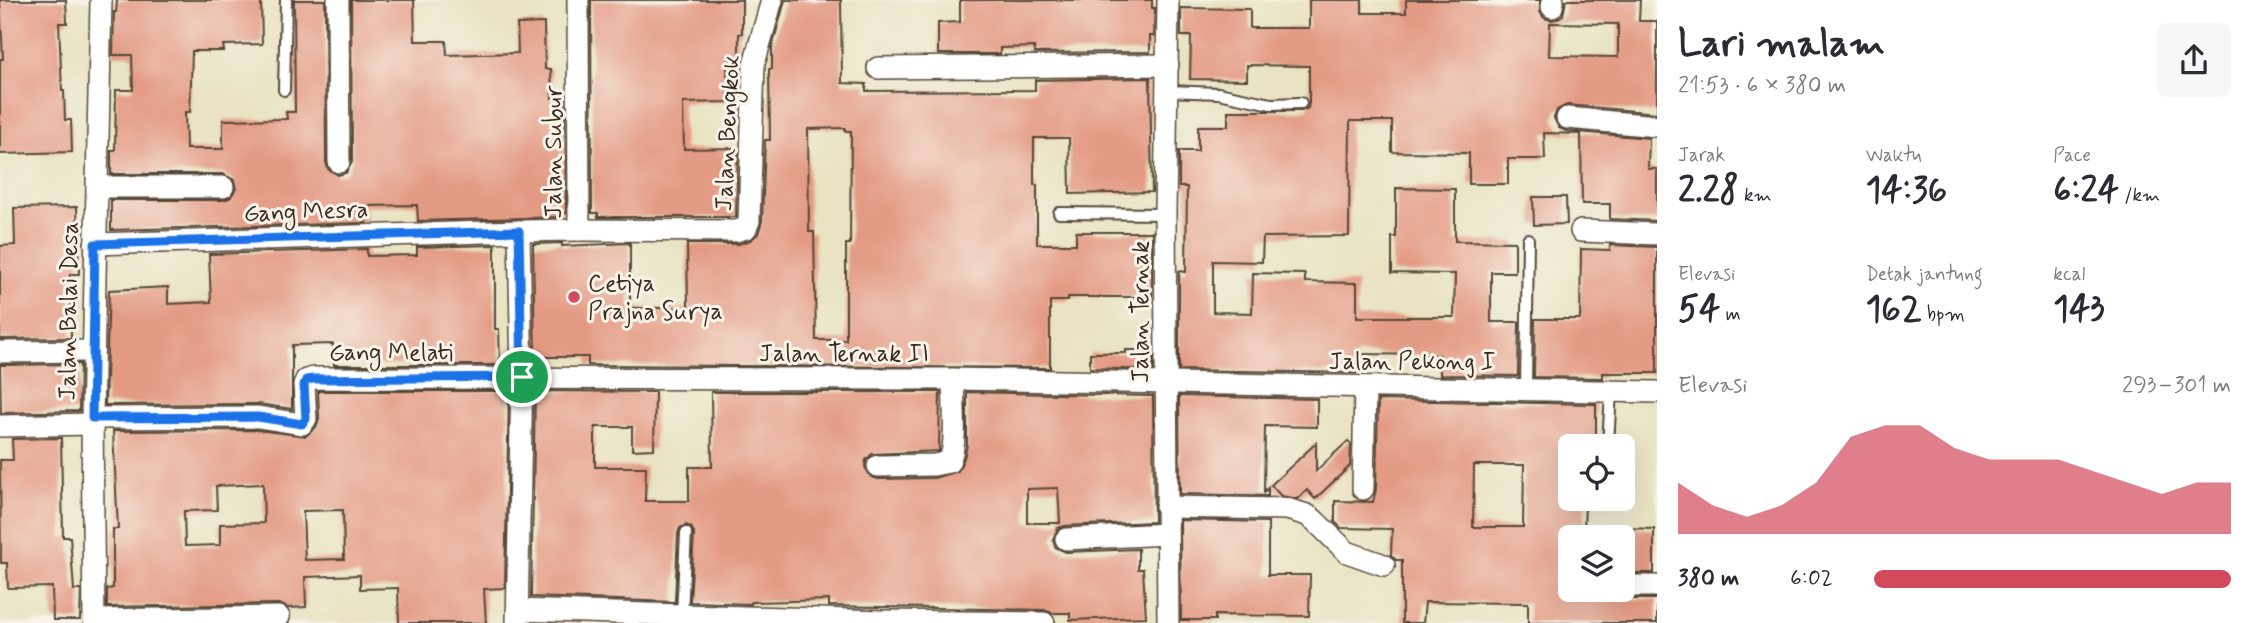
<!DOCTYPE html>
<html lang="id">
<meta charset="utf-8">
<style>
body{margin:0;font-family:Mynerve,sans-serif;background:#f7f7f7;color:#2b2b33;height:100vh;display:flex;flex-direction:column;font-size:26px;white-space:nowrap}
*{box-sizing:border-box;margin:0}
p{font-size:23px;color:#7c7c81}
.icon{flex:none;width:38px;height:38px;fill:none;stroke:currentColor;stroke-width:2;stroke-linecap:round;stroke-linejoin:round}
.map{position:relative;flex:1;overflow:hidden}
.details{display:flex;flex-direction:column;background:#fff;width:595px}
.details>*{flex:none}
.controls{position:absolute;left:1558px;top:434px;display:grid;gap:14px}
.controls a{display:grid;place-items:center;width:77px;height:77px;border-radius:10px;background:#fff;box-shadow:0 7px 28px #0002;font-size:35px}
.pin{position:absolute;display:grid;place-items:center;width:60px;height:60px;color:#fff;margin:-30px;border:4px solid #fff;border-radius:50%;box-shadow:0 2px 7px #0007}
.round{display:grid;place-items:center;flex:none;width:74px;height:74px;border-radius:10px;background:#f7f7f7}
.headline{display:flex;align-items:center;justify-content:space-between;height:119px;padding:0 21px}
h1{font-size:38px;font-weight:700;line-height:52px}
.figures{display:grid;grid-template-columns:repeat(3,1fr);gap:10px;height:119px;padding:7px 21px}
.figures div{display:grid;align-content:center}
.figures b{font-size:35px;font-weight:700}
.figures small{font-size:19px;font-weight:400}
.figures p{font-size:19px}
.chart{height:196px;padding:14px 21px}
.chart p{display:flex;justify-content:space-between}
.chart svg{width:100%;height:126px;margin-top:7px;fill:#d1495b;opacity:.7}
ul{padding:0 21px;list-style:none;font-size:23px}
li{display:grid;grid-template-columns:112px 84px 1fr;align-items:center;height:52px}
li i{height:18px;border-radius:9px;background:#d1495b}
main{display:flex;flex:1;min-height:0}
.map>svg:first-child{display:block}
.building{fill:#e49b85;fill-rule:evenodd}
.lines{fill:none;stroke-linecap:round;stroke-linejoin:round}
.service-casing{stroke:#554637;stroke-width:14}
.minor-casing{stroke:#554637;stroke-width:24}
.service{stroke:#fff;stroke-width:10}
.minor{stroke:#fff;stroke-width:21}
.route-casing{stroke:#fff;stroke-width:14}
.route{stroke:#1a73e8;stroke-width:9}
.poi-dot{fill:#d1495b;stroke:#f7f3e8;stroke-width:2.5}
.labels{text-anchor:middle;stroke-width:6;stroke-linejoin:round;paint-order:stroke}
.street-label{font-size:24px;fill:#3b2a1e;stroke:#f7f3e8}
.poi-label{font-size:24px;fill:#3b2a1e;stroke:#f7f3e8;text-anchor:start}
</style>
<main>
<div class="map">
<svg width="1657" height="623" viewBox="0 0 1657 623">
<rect width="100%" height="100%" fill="#f7f3e8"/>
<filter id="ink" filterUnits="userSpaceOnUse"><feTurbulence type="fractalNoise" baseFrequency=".0143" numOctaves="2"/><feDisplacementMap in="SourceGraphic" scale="14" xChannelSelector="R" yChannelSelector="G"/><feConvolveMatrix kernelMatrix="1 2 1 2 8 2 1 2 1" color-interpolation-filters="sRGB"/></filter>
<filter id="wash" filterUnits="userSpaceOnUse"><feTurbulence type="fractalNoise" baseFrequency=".00686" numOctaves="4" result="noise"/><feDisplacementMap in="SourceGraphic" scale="28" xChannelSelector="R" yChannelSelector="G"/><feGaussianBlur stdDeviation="1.57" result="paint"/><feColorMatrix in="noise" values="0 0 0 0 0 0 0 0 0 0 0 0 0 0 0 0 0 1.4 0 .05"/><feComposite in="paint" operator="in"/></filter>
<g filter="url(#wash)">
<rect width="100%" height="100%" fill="#e9e3c3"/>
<g id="blocks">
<g class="building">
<polygon points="0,0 66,0 67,23 59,23 62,91 64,91 65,120 71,120 72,152 0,154 0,59 3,59"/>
<polygon points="117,0 261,0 262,44 223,45 224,51 192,51 190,112 185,112 186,149 223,149 223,120 287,119 286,112 295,112 294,0 325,0 326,162 328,169 338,175 346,173 352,162 351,0 414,0 415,41 446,41 447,55 518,53 517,24 544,23 545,69 551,69 552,98 565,97 566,213 562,213 562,217 418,221 417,205 366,206 366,223 111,230 111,200 223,200 230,198 236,188 234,180 223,174 111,174 111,150 115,150 116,90 133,90 132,55 113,55 114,12 116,12"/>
<polygon points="591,0 742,0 742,33 739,34 739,61 727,61 728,102 683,103 684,149 738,148 736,217 598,217 598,213 592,213"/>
<path d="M 785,0 L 841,0 L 842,83 L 866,84 L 866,91 L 1035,90 L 1035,80 L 1150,78 L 1152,192 L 1070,194 L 1069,138 L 1034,138 L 1034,185 L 1037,185 L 1037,244 L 1076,244 L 1076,232 L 1152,232 L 1152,297 L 1068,297 L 1068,301 L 1050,301 L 1050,368 L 588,365 L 588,357 L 535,357 L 533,244 L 562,243 L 562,246 L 630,243 L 630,308 L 688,308 L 687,244 L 739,244 L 750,240 L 758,234 L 762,221 L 765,140 L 770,140 L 769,69 L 772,69 L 772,48 ZM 845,128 L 845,131 L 851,131 L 850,244 L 846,244 L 846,340 L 816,340 L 814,232 L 809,232 L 808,129 Z"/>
<polygon points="960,0 1152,0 1152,8 1155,8 1154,36 1150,36 1150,52 1035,53 1034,47 1000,48 1000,54 938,54 938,23 960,22"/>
<path d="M 1309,0 L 1362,0 L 1362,13 L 1406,13 L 1406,0 L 1540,0 L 1540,12 L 1544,18 L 1551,20 L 1557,19 L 1563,15 L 1566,0 L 1640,0 L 1639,21 L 1657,21 L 1657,113 L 1567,105 L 1557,110 L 1554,118 L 1559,128 L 1566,131 L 1649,138 L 1648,169 L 1657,169 L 1657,221 L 1610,219 L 1610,204 L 1582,204 L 1581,134 L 1544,133 L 1545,159 L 1508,159 L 1508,184 L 1469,184 L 1469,153 L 1392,152 L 1392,121 L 1350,121 L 1349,236 L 1263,237 L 1262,262 L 1213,261 L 1213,312 L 1252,313 L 1253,273 L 1305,274 L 1305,282 L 1357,283 L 1357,317 L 1454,317 L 1455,274 L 1392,273 L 1392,237 L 1396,237 L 1396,188 L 1455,189 L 1455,241 L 1515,242 L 1515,272 L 1491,272 L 1491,322 L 1519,322 L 1518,376 L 1440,375 L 1440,355 L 1356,354 L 1356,373 L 1179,370 L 1179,271 L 1186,272 L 1187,187 L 1179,187 L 1179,151 L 1198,151 L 1198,126 L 1228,126 L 1228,111 L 1301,111 L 1308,108 L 1309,103 L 1309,66 L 1247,65 L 1247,80 L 1190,79 L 1191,36 L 1181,36 L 1181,8 L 1250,9 L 1250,28 L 1309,28 ZM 1550,23 L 1618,24 L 1618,57 L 1549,56 Z"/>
<polygon points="1533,197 1566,197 1567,224 1534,225"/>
<polygon points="77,207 79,274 70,274 71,338 0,339 0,246 15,245 14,208"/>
<polygon points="495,245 495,329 499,329 500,365 334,365 333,344 292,345 292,409 258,404 105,405 109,290 168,287 168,304 211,302 209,254 367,249 367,256 417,255 417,247"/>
<polygon points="1610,245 1657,247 1657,373 1603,373 1603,378 1534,377 1535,319 1580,319 1581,249 1610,250"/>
<polygon points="1126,350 1153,350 1153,370 1090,368 1090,353 1126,353"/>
<polygon points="80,364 79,411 1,413 0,365"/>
<path d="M 318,391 L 509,391 L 505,588 L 484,589 L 486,623 L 399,623 L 398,588 L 360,589 L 360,575 L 305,577 L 306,607 L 288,608 L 279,604 L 107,607 L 107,589 L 113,588 L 113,529 L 118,529 L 113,431 L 257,430 L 306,436 L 316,427 L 319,419 ZM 263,484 L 264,523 L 220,524 L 220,545 L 185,546 L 184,511 L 217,510 L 216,486 ZM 343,510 L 344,559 L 305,560 L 303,511 Z"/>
<path d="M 535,391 L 655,392 L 654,449 L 632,450 L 632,427 L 595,427 L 595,467 L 646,467 L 645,501 L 689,501 L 689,467 L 712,467 L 711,392 L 940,392 L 939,451 L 872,454 L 866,460 L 865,467 L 871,477 L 878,479 L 934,478 L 958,471 L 964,458 L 967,445 L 967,392 L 1153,396 L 1154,522 L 1065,526 L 1058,528 L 1053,539 L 1055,547 L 1066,552 L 1138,549 L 1138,569 L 1143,569 L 1146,617 L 1070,620 L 1070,613 L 1052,613 L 1044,610 L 829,606 L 829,600 L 751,602 L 751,604 L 690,602 L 694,533 L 691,527 L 686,525 L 680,528 L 678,533 L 675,602 L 531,597 ZM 1058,488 L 1060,523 L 1027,523 L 1027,489 Z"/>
<polygon points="1179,396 1317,399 1317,427 1265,426 1264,492 1268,488 1268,496 1180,494"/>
<path d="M 1378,400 L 1596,404 L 1596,446 L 1570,446 L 1570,499 L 1585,499 L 1584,537 L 1570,537 L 1570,590 L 1610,590 L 1615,597 L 1621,599 L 1657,599 L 1657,623 L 1528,623 L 1528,603 L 1425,602 L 1423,623 L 1402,623 L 1402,560 L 1396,560 L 1391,555 L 1392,529 L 1341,528 L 1335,522 L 1335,501 L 1373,502 L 1376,489 ZM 1474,465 L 1524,465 L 1523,527 L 1473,527 Z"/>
<polygon points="61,438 63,537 70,537 74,590 81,590 80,620 53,620 52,587 8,588 7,563 1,563 0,460 13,460 12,439"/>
<polygon points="1348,441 1351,444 1350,466 1315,499 1307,490 1298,499 1281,496 1271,485 1316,443 1316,471"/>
<polygon points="1180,520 1268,522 1268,575 1310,575 1309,616 1215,615 1215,620 1181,620"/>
<polygon points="1622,528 1654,529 1654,573 1622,573"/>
</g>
</g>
</g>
<g filter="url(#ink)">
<use href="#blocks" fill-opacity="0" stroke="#554637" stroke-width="2"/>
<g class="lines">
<g class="service-casing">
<g id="service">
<polyline points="284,90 286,0"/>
<polyline points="1168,91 1218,93 1271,104 1301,103"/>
<polyline points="1059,213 1165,214"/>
<polyline points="1526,388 1528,239"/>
<polyline points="1608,446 1611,391"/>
<polyline points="682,614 686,533"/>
</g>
</g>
<g class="minor-casing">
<g id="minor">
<polyline points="338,0 339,162"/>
<polyline points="1552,7 1553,0"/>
<polyline points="878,68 1168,65"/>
<polyline points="1567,118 1657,126"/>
<polyline points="97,187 223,187"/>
<polyline points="579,230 736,231 746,228 749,221 754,64 772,0"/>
<polyline points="1581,231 1657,234"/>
<polyline points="95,244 519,231"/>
<polyline points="0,352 93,351"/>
<polyline points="92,418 258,417 302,424 306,419 304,385 306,380 313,378 953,379 1657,392"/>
<polyline points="0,426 92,424"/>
<path d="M 878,466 L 934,465 L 949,462 C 958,444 953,400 953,379"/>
<polyline points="1363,489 1365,387"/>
<polyline points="1166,507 1287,509 1307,515 1314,520 1347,552 1384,565"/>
<polyline points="1066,539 1167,534"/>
<polyline points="1622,586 1657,586"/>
<polyline points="518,610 884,621 1044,623"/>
<polyline points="94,620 279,617"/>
<polyline points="94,623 92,418 101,0"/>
<polyline points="517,623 522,377 519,231 579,230 578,0"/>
<polyline points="1168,623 1165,214 1168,0"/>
</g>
</g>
<use href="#service" class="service"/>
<use href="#minor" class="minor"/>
</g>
</g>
<g class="lines" filter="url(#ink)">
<g class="route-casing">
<polygon id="route" points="519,231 522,377 313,379 306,380 304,385 306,419 302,424 258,417 92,418 95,244"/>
</g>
<use href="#route" class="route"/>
</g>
<circle class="poi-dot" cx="574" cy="297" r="7"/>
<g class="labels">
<g class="street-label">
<text transform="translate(727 133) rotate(-87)" y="8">Jalan Bengkok</text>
<text transform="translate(553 152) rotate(-90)" y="8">Jalan Subur</text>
<text transform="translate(306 211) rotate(-2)" y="8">Gang Mesra</text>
<text transform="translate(68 311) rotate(-89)" y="8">Jalan Balai Desa</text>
<text transform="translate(1140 312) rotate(-90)" y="8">Jalan Ternak</text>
<text x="391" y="360">Gang Melati</text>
<text x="844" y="361">Jalan Ternak II</text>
<text x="1412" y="369">Jalan Pekong I</text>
</g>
<g class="poi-label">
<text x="588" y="291">Cetiya<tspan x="588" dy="28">Prajna Surya</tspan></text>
</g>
</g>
</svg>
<div class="controls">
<a><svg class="icon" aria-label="locate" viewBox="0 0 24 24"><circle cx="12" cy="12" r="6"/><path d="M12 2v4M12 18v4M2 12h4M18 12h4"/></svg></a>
<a><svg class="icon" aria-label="layers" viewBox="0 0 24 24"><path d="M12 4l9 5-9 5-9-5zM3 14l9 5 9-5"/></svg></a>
</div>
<div class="pin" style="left:522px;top:377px;background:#1e9e55"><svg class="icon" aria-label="arrive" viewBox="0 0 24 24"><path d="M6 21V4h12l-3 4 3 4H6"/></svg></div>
</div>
<section class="details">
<div class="headline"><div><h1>Lari malam</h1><p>21:53 · 6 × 380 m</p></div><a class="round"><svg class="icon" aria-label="share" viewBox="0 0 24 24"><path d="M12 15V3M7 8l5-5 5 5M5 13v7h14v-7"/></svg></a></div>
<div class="figures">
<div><p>Jarak</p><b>2.28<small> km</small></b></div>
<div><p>Waktu</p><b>14:36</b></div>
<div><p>Pace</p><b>6:24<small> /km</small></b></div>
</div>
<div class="figures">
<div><p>Elevasi</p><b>54<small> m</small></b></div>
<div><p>Detak jantung</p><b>162<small> bpm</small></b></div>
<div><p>kcal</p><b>143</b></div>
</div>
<div class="chart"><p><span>Elevasi</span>293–301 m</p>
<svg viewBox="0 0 160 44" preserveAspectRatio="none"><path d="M0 44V26L10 34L20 38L30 34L40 26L50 10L60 6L70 6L80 14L90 18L100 18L110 18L120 22L130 26L140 30L150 26L160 26V44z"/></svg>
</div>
<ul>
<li><b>380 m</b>6:02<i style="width:100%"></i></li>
</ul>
</section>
</main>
